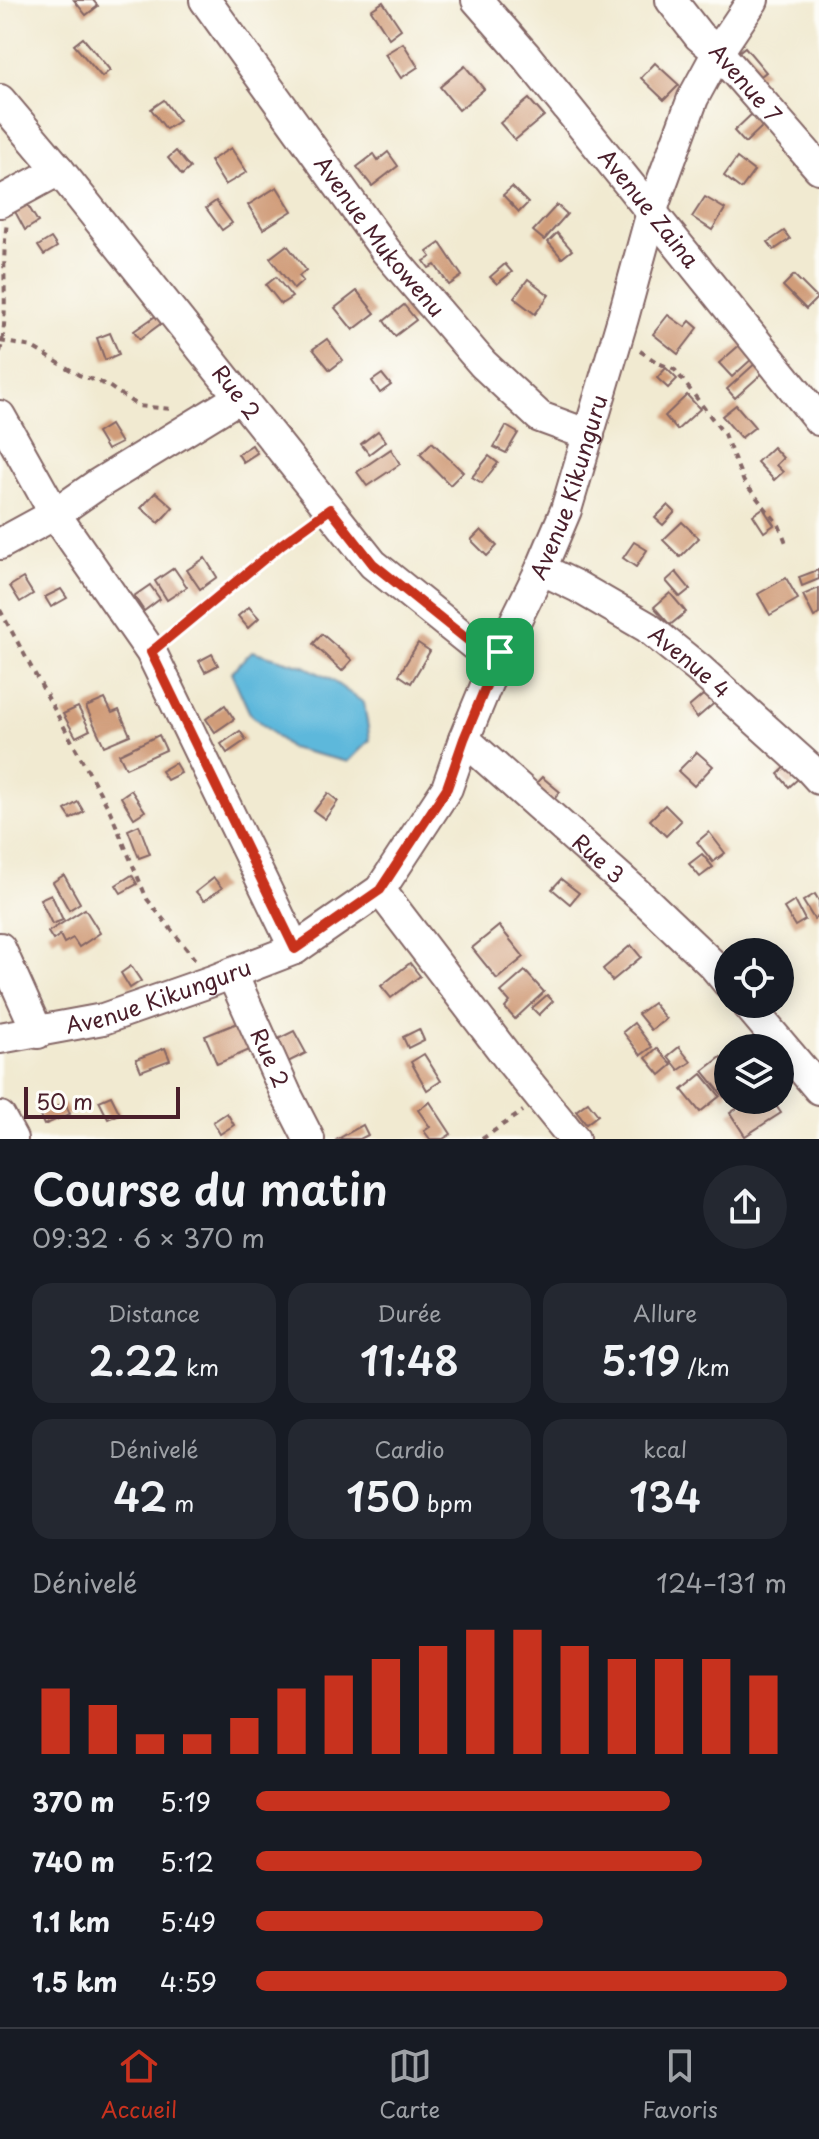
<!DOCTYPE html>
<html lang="fr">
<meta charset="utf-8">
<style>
body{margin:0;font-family:"Playpen Sans",sans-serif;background:#242831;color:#f1f3f6;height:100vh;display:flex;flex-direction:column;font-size:30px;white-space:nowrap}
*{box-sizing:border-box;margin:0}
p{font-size:26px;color:#9ea1a6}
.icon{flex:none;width:44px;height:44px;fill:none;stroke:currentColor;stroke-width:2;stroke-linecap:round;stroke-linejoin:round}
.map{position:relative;height:1139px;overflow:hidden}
.details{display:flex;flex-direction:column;background:#171b24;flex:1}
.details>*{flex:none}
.buttons{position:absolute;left:714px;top:938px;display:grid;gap:16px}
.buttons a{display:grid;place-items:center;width:80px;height:80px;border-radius:50%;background:#171b24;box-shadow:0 4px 20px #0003;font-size:40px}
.scale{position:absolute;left:24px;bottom:20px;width:156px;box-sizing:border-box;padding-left:8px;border:4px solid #4a1f2b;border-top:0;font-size:22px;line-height:28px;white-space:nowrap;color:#4a1f2b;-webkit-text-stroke:6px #fdfcf7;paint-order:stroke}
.pin{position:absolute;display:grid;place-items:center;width:68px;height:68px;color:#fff;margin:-34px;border-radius:16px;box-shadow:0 4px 12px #0006}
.round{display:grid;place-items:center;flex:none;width:84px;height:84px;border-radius:42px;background:#242831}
.headline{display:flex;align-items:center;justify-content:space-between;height:136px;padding:0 32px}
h1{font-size:44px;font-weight:600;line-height:60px}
.figures{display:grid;grid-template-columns:repeat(3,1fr);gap:12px;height:136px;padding:8px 32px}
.figures div{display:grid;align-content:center;border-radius:20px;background:#242831;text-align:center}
.figures b{font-size:40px;font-weight:600}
.figures small{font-size:22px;font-weight:400}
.figures p{font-size:22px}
.chart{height:224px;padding:16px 32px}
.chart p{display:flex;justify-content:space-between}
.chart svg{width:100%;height:144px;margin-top:8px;stroke:#c8321e;stroke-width:6}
ul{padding:0 32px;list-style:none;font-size:26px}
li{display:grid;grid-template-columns:128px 96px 1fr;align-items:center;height:60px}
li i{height:20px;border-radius:10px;background:#c8321e}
.dock{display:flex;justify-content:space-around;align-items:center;height:112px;border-top:2px solid #363941;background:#171b24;font-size:22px;color:#9ea1a6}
.dock a{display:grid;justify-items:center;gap:4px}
.dock .active{color:#c8321e}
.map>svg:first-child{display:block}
.water{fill:#5db8db;stroke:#546c83;stroke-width:2}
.building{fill:#d09c79}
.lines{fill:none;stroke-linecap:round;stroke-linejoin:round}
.minor-casing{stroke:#846665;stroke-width:34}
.path{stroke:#846665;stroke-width:4;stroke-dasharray:6 6;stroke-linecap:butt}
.minor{stroke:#fff;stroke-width:30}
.route-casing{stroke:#fff;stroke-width:16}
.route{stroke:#c8321e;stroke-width:10}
.labels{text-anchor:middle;stroke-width:8;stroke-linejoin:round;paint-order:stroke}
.street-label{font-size:22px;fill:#4a1f2b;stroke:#fdfcf7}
</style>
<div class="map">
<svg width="819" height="1139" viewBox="0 0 819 1139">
<rect width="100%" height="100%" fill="#fdfcf7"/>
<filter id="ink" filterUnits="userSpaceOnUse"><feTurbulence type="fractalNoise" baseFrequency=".0125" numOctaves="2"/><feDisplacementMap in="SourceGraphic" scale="16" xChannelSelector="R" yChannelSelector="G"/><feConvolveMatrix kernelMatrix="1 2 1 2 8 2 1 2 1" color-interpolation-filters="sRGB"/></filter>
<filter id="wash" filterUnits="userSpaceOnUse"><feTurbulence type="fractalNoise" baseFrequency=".006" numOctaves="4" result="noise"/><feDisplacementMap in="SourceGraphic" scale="32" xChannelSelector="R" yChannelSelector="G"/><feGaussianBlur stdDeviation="1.8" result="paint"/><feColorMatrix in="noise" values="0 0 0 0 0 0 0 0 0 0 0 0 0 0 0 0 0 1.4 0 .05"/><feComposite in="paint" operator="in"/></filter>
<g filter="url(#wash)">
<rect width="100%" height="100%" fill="#f1ead1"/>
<polygon class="water" points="252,651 304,666 330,679 364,703 370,740 348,762 290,748 250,714 231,672"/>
<g id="blocks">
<g class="building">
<polygon points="74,0 93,0 98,6 86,15"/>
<polygon points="383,2 401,29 389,38 371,10"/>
<polygon points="83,38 110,70 102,77 74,45"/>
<polygon points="403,43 418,67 401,78 385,54"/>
<polygon points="745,47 766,72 757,79 736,54"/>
<polygon points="655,63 679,85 664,100 641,78"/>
<polygon points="465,66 484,89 459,110 440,87"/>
<polygon points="529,99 544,116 515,140 500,123"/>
<polygon points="164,100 179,121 166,129 151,109"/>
<polygon points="754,112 765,124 745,143 734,131"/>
<polygon points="231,148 247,172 225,185 210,161"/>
<polygon points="176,151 190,168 182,175 168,158"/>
<polygon points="388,152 398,166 372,186 357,167 374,154 378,160"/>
<polygon points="737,158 754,171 741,189 724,176"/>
<polygon points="277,187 292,211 263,229 248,205"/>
<polygon points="512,187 528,203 519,212 503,195"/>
<polygon points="705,197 725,209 712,230 692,217"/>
<polygon points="24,199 38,222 25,230 12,206"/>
<polygon points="216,201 232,223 222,230 206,208"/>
<polygon points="557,205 567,214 544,240 533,231"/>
<polygon points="784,231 790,239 774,250 768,242"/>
<polygon points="557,233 572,250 562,258 548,242"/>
<polygon points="51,238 57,247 44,255 38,246"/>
<polygon points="440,243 462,276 449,285 435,265 429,268 424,261 431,257 427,252"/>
<polygon points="287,245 306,270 299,276 303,281 294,289 270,258"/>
<polygon points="505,264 512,272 497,284 490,277"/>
<polygon points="794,275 817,298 806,309 783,286"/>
<polygon points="276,277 292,297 281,304 266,285"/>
<polygon points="528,279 549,295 535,314 514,298"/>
<polygon points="357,291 375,313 353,330 335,308"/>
<polygon points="404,305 416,320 395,336 384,321"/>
<polygon points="157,315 163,322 140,339 134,331"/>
<polygon points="668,315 685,327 690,321 698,328 678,354 653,334"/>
<polygon points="110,333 119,354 105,360 97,338"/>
<polygon points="327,339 343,360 330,370 313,349"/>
<polygon points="742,343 754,357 732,377 719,363"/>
<polygon points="758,361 766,370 735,398 727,389"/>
<polygon points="666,368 677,379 668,388 657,378"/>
<polygon points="382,374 391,385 380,393 372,381"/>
<polygon points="687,395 700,409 677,430 665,416"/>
<polygon points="736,405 755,427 741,438 722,416"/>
<polygon points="110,425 121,443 107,450 97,433"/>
<polygon points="506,426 518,433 506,453 494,447"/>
<polygon points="378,431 386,441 369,454 361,444"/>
<polygon points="432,442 463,472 450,485 420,454"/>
<polygon points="252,445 257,453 243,462 238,454"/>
<polygon points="773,447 783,458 776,465 783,472 774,480 757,462"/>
<polygon points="391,449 400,464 367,486 357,472"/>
<polygon points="489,456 498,463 482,483 472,477"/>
<polygon points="156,492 173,507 159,523 141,508"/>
<polygon points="668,505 675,512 663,525 655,518"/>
<polygon points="763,508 774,525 764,532 753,515"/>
<polygon points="682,522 699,538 680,557 663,540"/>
<polygon points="481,530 497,546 487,556 471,540"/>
<polygon points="634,542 647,550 636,567 623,558"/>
<polygon points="205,558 217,577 200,589 187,570"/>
<polygon points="174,568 187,587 167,600 155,581"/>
<polygon points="818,570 819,579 802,586 799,577"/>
<polygon points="676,572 690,589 680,597 666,581"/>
<polygon points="23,578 33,594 20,602 10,586"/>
<polygon points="786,578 798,599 770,615 758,594"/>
<polygon points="150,585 160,599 144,611 134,596"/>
<polygon points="819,588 819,614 814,617 803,595"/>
<polygon points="61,589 67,598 51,607 45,597"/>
<polygon points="670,593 686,612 670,625 654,607"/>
<polygon points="249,607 259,618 248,628 238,616"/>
<polygon points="322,634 352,660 342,671 313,644"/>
<polygon points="418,643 430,651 411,683 399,675"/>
<polygon points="212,654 218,665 205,672 199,661"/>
<polygon points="709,690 718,700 697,718 689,707"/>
<polygon points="105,699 112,713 119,710 130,735 104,746 86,707"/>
<polygon points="225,705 234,719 215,732 206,719"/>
<polygon points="78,707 90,730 76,737 63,714"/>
<polygon points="240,731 246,740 227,753 221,744"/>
<polygon points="159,735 166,750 126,768 119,754"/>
<polygon points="697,752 713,766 694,786 678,771"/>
<polygon points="175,763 181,773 167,780 161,771"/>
<polygon points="788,765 799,778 789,787 778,774"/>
<polygon points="542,777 560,792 550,804 532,788"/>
<polygon points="131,790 145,811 134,818 121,797"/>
<polygon points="328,793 338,801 325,819 314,811"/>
<polygon points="78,802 84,812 71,819 65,810"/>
<polygon points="665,805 681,821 666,836 650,820"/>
<polygon points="139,825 150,854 139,858 128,830"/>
<polygon points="709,832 725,853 713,862 697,842"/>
<polygon points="702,854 713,867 700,877 689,864"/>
<polygon points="64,875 80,903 69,910 53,882"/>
<polygon points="132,875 137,884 121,893 116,885"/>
<polygon points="214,878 222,888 204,901 196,892"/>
<polygon points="561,879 579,893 570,904 552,889"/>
<polygon points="51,894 63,920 52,924 40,899"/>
<polygon points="815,894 819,901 819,916 814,919 803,901"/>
<polygon points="795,901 805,920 795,926 784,908"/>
<polygon points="85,909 100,933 79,947 73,938 64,943 60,935 53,940 48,932"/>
<polygon points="499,926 524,957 497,979 472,948"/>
<polygon points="631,945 641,957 612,981 603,969"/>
<polygon points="410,963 420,976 391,998 381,986"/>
<polygon points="131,966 141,981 130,988 121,973"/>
<polygon points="525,971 544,992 515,1019 505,1008 510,1002 501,992"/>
<polygon points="547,995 553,1001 539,1015 532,1008"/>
<polygon points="653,1003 666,1019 651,1030 638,1014"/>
<polygon points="240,1022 252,1049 217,1064 205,1036"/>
<polygon points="634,1023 652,1047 641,1055 623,1032"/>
<polygon points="419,1029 424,1040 408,1048 403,1037"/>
<polygon points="294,1031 306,1053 288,1062 276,1040"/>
<polygon points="679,1047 691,1062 679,1070 668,1056"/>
<polygon points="165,1048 170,1060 141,1071 136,1059"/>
<polygon points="657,1048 672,1065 660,1075 646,1058"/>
<polygon points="424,1054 441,1081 427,1090 411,1062"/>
<polygon points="721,1057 728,1066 728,1093 724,1097 703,1071"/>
<polygon points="702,1074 720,1096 700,1112 682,1090"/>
<polygon points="111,1096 120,1114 108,1119 99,1101"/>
<polygon points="750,1100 772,1100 781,1113 745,1136 730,1113"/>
<polygon points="430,1102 451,1134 443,1139 430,1139 424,1131 430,1127 418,1110"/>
<polygon points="588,1102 598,1115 586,1124 576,1111"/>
<polygon points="65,1103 70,1114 44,1125 39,1114"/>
<polygon points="227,1113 234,1125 220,1134 213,1122"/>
<polygon points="363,1125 368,1135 360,1139 338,1139"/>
</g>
</g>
</g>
<g filter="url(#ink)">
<use href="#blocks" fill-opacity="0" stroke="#846665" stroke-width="2"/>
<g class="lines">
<g class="minor-casing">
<g id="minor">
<path id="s1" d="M 205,0 L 386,251 L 483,364 L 540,417 L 589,435"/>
<path id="s2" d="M 477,0 L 525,55 L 819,420"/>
<path id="s3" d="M 671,0 L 699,36 L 718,52 L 819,168"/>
<path id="s4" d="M 0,100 L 59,170 L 373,564 L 474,645 L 500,652"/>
<polyline points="0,202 59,170"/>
<polyline points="0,416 55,514 151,652 295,949"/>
<polyline points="0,544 55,514 98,484 240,397"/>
<path id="s5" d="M 541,569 L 578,587 L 647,627 L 699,669 L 809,768 L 819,779"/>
<path id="s6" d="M 464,739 L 648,903 L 714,966 L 728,983"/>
<polyline points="380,890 509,1059 574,1139"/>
<polyline points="0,948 38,1033"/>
<path id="s7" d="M 232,974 L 286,1094 L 309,1139"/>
<polyline points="747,1004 819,1089"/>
<path id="s8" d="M 0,1038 L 103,1019 L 212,981 L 295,949 L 380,890 L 447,788 L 464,739 L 500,652 L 541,569 L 566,510 L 623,318 L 655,201 L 693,98 L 718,52 L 753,0"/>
<polyline points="0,1117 12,1139"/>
</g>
</g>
<g class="path">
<polyline points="0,341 32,347 79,375 107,385 138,406 173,409"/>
<polyline points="640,351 658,363 675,370 724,434 744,482 779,525 787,545"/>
<path d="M 0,352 C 10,310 0,266 7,223"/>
<polyline points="0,610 110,811 147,899 197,962"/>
<polyline points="169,637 308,524"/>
<polyline points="482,1139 523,1111"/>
</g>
<use href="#minor" class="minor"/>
</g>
</g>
<g class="lines" filter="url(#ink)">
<g class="route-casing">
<polygon id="route" points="330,509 373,564 474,645 500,652 464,739 447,788 380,890 295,949 151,652 282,544"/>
</g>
<use href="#route" class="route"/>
</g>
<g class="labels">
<g class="street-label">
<text dy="8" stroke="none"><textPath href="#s3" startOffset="112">Avenue 7</textPath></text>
<text dy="8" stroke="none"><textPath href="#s2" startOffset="270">Avenue Zaina</textPath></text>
<text dy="8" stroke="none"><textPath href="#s1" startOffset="294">Avenue Mukowenu</textPath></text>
<text dy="8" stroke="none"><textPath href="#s4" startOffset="376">Rue 2</textPath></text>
<text dy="8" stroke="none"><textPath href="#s8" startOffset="860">Avenue Kikunguru</textPath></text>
<text dy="8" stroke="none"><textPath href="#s5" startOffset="176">Avenue 4</textPath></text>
<text dy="8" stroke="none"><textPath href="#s6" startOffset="180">Rue 3</textPath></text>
<text dy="8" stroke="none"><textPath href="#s8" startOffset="164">Avenue Kikunguru</textPath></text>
<text dy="8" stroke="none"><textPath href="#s7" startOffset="92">Rue 2</textPath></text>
</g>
</g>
</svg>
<div class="buttons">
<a><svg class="icon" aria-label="locate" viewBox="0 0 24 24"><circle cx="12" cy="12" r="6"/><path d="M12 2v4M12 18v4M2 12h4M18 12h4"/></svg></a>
<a><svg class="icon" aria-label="layers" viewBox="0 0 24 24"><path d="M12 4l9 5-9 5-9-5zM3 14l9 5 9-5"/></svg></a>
</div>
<div class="scale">50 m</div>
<div class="pin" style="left:500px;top:652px;background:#1e9e55"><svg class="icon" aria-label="arrive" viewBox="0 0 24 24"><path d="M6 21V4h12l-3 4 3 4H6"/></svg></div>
</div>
<section class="details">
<div class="headline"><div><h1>Course du matin</h1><p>09:32 · 6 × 370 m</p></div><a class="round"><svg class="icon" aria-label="share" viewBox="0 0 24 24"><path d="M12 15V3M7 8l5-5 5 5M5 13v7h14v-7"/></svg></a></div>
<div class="figures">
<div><p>Distance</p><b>2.22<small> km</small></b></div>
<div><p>Durée</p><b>11:48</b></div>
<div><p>Allure</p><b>5:19<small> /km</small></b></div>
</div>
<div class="figures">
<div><p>Dénivelé</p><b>42<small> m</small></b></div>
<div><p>Cardio</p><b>150<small> bpm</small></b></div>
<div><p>kcal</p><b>134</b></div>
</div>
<div class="chart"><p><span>Dénivelé</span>124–131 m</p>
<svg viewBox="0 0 160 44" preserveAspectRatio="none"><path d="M5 44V24M15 44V29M25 44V38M35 44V38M45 44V33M55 44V24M65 44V20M75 44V15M85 44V11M95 44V6M105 44V6M115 44V11M125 44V15M135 44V15M145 44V15M155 44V20"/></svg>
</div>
<ul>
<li><b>370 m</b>5:19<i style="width:78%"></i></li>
<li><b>740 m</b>5:12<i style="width:84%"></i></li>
<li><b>1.1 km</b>5:49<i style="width:54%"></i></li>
<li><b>1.5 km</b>4:59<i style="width:100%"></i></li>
</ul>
</section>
<nav class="dock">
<a class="active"><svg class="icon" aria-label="home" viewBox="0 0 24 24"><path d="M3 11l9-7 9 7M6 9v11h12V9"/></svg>Accueil</a>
<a><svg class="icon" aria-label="map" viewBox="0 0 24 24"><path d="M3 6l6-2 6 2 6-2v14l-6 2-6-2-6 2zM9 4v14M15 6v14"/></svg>Carte</a>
<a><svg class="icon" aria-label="saved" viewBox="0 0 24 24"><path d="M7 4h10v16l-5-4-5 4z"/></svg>Favoris</a>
</nav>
